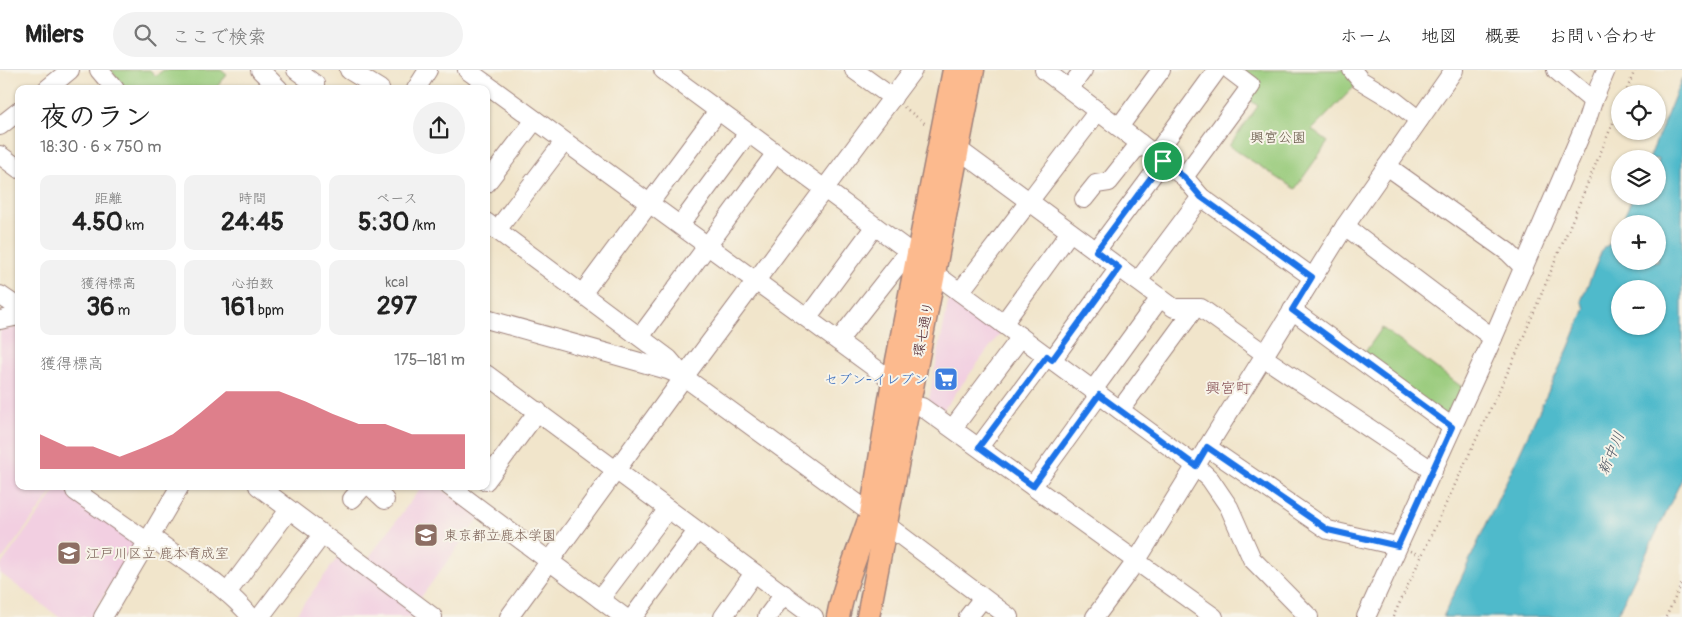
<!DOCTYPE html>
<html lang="ja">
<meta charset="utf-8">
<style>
body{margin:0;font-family:Pangolin,"Klee One",sans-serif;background:#f2f2f2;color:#222;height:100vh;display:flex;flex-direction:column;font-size:19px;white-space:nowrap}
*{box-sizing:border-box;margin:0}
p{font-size:16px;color:#767676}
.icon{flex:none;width:28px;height:28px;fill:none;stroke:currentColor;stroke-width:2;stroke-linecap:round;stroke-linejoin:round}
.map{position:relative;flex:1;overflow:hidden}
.details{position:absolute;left:15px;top:15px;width:475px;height:405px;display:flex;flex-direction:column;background:#fff;border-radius:10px;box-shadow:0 1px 4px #0004}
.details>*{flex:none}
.buttons{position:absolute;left:1611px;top:15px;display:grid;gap:10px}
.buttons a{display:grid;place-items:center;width:55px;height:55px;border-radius:50%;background:#fff;box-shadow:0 1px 4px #0004;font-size:25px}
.pin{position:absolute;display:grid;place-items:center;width:42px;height:42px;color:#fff;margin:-21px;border:2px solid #fff;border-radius:50%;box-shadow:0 1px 5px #0007}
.round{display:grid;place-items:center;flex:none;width:52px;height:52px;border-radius:26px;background:#f2f2f2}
.head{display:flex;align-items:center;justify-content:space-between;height:85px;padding:0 25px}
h1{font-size:28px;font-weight:700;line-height:38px}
.metrics{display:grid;grid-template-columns:repeat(3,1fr);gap:8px;height:85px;padding:5px 25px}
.metrics div{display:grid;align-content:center;border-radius:10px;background:#f2f2f2;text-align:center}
.metrics b{font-size:25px;font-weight:700}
.metrics small{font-size:14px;font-weight:400}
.metrics p{font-size:14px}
.chart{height:140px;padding:10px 25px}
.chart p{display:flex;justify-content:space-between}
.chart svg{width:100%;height:90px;margin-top:5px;fill:#d1495b;opacity:.7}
header{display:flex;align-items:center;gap:30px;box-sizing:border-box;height:70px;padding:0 25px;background:#fff;border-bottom:1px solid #e0e0e0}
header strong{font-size:24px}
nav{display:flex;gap:28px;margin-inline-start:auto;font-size:18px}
.search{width:350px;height:45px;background:#f2f2f2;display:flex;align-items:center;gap:12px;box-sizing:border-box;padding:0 18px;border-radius:28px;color:#767676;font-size:19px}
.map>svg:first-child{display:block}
.built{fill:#f2cfe1}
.green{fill:#99cb7b;stroke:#727553}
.water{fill:#4fbacb;stroke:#4c6c7b;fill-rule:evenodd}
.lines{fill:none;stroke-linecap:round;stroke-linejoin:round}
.minor-casing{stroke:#9e827b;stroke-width:20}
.major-casing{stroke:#9e827b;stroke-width:25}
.path{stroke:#9e827b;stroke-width:2.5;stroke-dasharray:1 4;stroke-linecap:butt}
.minor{stroke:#fff;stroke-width:18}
.major{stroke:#fcba8e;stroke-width:22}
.route-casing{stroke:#fff;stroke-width:10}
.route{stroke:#1a73e8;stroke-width:6}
.labels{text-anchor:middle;stroke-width:4;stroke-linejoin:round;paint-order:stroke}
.park-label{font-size:14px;fill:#625343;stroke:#f7f3e8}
.street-label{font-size:14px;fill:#4a1f2b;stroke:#f7f3e8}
.shop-label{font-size:14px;fill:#366cbe;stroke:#f7f3e8;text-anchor:end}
.education-label{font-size:14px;fill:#785e54;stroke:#f7f3e8;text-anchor:start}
.neighbourhood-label{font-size:15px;fill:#864f54;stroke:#f7f3e8}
.water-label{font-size:15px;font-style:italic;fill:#4c5563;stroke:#f7f3e8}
</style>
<header>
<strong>Milers</strong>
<div class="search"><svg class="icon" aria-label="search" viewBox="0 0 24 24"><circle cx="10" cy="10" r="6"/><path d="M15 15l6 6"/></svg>ここで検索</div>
<nav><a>ホーム</a><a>地図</a><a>概要</a><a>お問い合わせ</a></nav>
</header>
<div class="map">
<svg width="1682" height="547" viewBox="0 0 1682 547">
<rect width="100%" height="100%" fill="#f7f3e8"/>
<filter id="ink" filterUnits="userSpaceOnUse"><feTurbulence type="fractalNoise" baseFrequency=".02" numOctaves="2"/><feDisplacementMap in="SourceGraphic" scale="10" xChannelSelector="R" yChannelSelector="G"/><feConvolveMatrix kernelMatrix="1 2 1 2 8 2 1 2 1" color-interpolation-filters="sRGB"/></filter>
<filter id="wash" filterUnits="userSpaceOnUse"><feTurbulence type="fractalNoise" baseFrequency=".0096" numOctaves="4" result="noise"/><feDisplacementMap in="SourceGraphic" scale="20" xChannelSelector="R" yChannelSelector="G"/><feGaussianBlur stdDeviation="1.12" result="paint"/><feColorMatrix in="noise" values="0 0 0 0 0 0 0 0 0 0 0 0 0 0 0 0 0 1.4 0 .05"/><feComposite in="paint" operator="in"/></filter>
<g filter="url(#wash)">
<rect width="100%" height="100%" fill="#f1e5cb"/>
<g class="built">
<polygon points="951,218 1004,258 940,344 928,335"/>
<polygon points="19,257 19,416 57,416 0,492 0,260"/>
<polygon points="59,416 136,471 91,547 59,547 0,503 0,496"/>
<polygon points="422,416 438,416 480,447 413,538 425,547 294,547 341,483 361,498"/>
</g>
<g class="green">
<polygon points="110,0 150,0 156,6 163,0 221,0 227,5 215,19 127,19"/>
<polygon points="1234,0 1350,0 1359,12 1312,60 1328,72 1295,119 1229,76 1258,36 1247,28"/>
<polygon points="1382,258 1466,320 1450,353 1361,288"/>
</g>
<path class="water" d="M 1682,8 L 1682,409 L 1616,547 L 1443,547 L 1568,279 L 1585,238 L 1581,231 L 1603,178 L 1613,172 L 1620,156 L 1620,191 L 1658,191 L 1658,154 L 1621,154 L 1633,126 L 1658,126 L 1658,89 L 1649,89 ZM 1620,219 L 1658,219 L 1658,256 L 1620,256 Z"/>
</g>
<g filter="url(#ink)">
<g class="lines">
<g class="minor-casing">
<g id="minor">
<polyline points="99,0 115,19"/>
<polyline points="260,0 279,19"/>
<polyline points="296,0 315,14 313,19"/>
<polyline points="349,0 380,19"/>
<polyline points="467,0 883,304"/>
<polyline points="663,0 917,187"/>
<polyline points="854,0 893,28"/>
<polyline points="1044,0 1184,107 1201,127 1312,207"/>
<polyline points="1352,0 1360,10 1395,31 1419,50"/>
<polyline points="1556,0 1593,31"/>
<polyline points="47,19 70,0"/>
<polyline points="416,19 428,0"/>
<polyline points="1069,19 1083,0"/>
<polyline points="0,56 19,41"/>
<polyline points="1119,57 1161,0"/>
<polyline points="958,79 1174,238 1201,238 1265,284"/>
<polyline points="0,85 19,99"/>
<polyline points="1155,85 1217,0"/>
<polyline points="1387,96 1508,182 1524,198"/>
<polyline points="1184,107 1251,16 1230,0"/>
<polyline points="486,114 535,50"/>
<polyline points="1084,129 1096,114 1109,112 1140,73"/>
<polyline points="486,152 669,289 681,303"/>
<polyline points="680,155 748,63"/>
<polyline points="1345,156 1493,268"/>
<polyline points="497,160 564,72"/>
<polyline points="1096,181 1163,91"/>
<polyline points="934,203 1196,396 1210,409 1229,437 1252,489 1309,547"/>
<polyline points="1138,211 1201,127"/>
<polyline points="960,222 1098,41"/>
<polyline points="582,224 718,41"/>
<polyline points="0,225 19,238"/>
<polyline points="1292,240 1452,357"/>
<polyline points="807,248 875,156"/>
<polyline points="486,249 668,300 684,307 872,444 1009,547"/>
<polyline points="0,250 19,246"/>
<polyline points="1003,254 1070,162"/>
<polyline points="640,267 776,83"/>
<polyline points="838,271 909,181"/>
<polyline points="1263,287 1433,401"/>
<polyline points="1052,290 1119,198"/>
<polyline points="486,304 814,547"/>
<polyline points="1093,320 1160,228"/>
<polyline points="922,337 1214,547"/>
<polyline points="1120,340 1195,238"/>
<polyline points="953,358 1021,267"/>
<polyline points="979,377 1047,286"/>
<polyline points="1207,377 1328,460 1397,476"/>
<polyline points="486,411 538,341"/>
<polyline points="258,416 433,547"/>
<polyline points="370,416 385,430"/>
<polyline points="449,416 624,547"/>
<polyline points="1033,416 1099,325"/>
<polyline points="75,421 148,472"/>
<polyline points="352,429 364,416"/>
<path d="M 151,467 C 183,491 226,516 251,547"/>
<polyline points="227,523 289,440"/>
<polyline points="600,529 668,439"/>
<polyline points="103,547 180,416"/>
<polyline points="260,547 322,465"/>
<polyline points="509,547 684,307 913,0"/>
<polyline points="633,547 697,461"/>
<polyline points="723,547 754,503"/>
<polyline points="767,547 784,524"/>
<polyline points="968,547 983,528"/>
<polyline points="1095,547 1137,490 1345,156 1454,0"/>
<polyline points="1366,547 1493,268 1587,50 1593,31 1606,0"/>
</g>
</g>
<g class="major-casing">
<g id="major">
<polyline points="867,468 893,311 954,0"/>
<path d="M 838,547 C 844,515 857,484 868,453"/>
<polyline points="868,547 973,0"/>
</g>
</g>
<g class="path">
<polyline points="1625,24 1635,0"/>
<polyline points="904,37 927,55"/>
<polyline points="1410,481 1422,486"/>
<polyline points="1393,547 1518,280 1620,36"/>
<polyline points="1666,547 1682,513"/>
</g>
<use href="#minor" class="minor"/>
<use href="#major" class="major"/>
</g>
</g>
<g class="lines" filter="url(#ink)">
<g class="route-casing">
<polygon id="route" points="1163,91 1184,107 1201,127 1312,207 1292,240 1452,357 1398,476 1328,460 1207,377 1196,396 1099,325 1033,416 979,377 1047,286 1052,290 1119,198 1096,181"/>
</g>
<use href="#route" class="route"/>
</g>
<defs>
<g id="supermarket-square" transform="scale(1.25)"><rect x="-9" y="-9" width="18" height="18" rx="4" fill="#3f7fe0" stroke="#f7f3e8"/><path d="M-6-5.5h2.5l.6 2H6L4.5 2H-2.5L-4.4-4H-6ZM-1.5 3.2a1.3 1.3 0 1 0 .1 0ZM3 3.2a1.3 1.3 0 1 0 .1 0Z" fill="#fff"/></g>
<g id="school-square" transform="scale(1.25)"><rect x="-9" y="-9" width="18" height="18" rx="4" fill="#8d6e63" stroke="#f7f3e8"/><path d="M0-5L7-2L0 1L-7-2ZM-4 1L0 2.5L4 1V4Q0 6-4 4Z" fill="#fff"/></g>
</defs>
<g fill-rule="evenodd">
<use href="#supermarket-square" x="946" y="309"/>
<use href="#school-square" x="426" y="465"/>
<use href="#school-square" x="69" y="483"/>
</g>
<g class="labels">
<g class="park-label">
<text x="1278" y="72">興宮公園</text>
</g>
<g class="street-label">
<text transform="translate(923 259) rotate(-79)" y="5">環七通り</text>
</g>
<g class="shop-label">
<text x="928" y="314">セブン-イレブン</text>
</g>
<g class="education-label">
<text x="444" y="470">東京都立鹿本学園</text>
<text x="86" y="488">江戸川区立 鹿本育成室</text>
</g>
<g class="neighbourhood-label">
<text x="1228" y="323">興宮町</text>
</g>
<g class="water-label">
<text transform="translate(1611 383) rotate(-67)" y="5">新中川</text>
</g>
</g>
</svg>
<div class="buttons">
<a><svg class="icon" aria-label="locate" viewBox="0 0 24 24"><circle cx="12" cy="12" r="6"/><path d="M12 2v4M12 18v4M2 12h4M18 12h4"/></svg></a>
<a><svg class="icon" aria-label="layers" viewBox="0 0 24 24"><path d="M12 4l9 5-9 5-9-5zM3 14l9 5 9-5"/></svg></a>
<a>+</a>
<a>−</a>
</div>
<div class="pin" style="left:1163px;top:91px;background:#1e9e55"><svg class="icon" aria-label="arrive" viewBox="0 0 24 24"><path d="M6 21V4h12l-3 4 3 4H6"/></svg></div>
<section class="details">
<div class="head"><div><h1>夜のラン</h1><p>18:30 · 6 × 750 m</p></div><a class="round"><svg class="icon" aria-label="share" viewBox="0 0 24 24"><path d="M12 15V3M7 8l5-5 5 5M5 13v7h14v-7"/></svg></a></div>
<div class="metrics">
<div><p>距離</p><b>4.50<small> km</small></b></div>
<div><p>時間</p><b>24:45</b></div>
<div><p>ペース</p><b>5:30<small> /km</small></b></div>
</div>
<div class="metrics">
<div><p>獲得標高</p><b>36<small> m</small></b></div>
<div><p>心拍数</p><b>161<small> bpm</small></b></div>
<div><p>kcal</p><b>297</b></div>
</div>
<div class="chart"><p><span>獲得標高</span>175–181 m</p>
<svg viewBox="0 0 160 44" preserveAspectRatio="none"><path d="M0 44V27L10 33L20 33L30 38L40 33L50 27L60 17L70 6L80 6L90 6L100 11L110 17L120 22L130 22L140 27L150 27L160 27V44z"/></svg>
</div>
</section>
</div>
